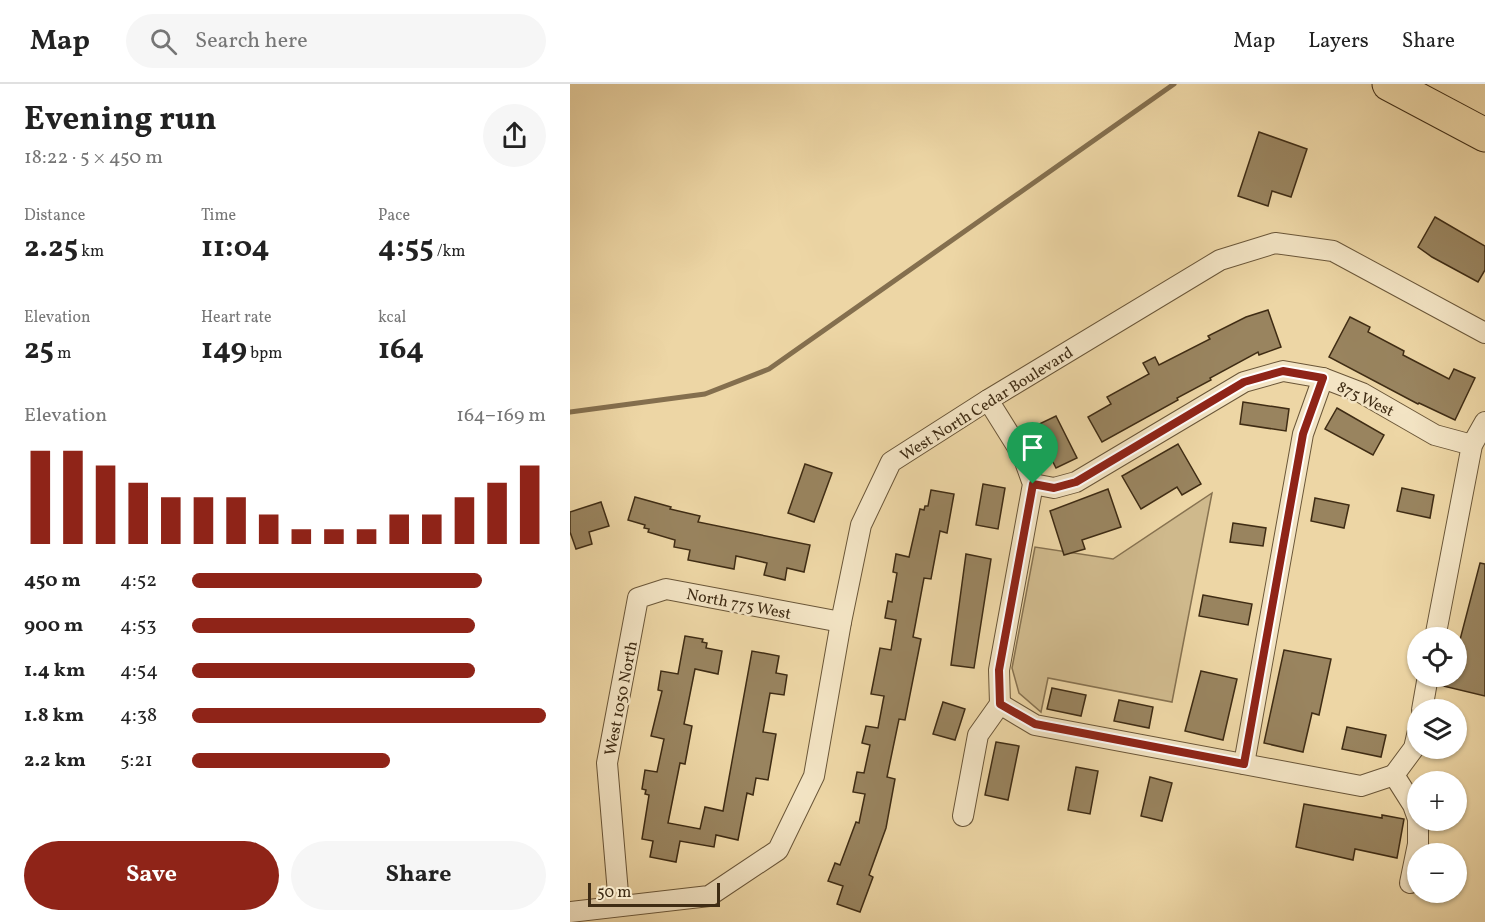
<!DOCTYPE html>
<meta charset="utf-8">
<style>
body{margin:0;font-family:Vollkorn,serif;background:#f6f6f6;color:#222;height:100vh;display:flex;flex-direction:column;font-size:22px;white-space:nowrap}
*{box-sizing:border-box;margin:0}
p{font-size:20px;color:#767676}
.icon{flex:none;width:33px;height:33px;fill:none;stroke:currentColor;stroke-width:2;stroke-linecap:round;stroke-linejoin:round}
.map{position:relative;flex:1;overflow:hidden}
.drawer{display:flex;flex-direction:column;background:#fff;width:570px}
.drawer>*{flex:none}
.buttons{position:absolute;left:837px;top:543px;display:grid;gap:12px}
.buttons a{display:grid;place-items:center;width:60px;height:60px;border-radius:50%;background:#fff;box-shadow:0 2px 4px #0004;font-size:30px}
.scale{position:absolute;left:18px;bottom:15px;width:132px;box-sizing:border-box;padding-left:6px;border:3px solid #3f2c14;border-top:0;font-size:16px;line-height:21px;white-space:nowrap;color:#3f2c14;-webkit-text-stroke:4px #f3e4c4;paint-order:stroke}
.pin{position:absolute;display:grid;place-items:center;width:51px;height:51px;color:#fff;margin:-62px -26px;border-radius:50% 50% 50% 0;rotate:-45deg;box-shadow:0 0 6px #0007}
.pin .icon{rotate:45deg}
.round{display:grid;place-items:center;flex:none;width:63px;height:63px;border-radius:32px;background:#f6f6f6}
.overview{display:flex;align-items:center;justify-content:space-between;height:102px;padding:0 24px}
h1{font-size:33px;font-weight:700;line-height:45px}
.metrics{display:grid;grid-template-columns:repeat(3,1fr);gap:9px;height:102px;padding:6px 24px}
.metrics div{display:grid;align-content:center}
.metrics b{font-size:30px;font-weight:700}
.metrics small{font-size:16px;font-weight:400}
.metrics p{font-size:16px}
.chart{height:168px;padding:12px 24px}
.chart p{display:flex;justify-content:space-between}
.chart svg{width:100%;height:108px;margin-top:6px;stroke:#8f2418;stroke-width:6}
.cta{display:flex;gap:12px;margin-top:auto;padding:12px 24px}
.cta a{flex:1;height:69px;border-radius:36px;background:#8f2418;color:#fff;font-size:24px;font-weight:700;line-height:69px;text-align:center}
.cta a+a{background:#f6f6f6;color:#222}
ul{padding:0 24px;list-style:none;font-size:20px}
li{display:grid;grid-template-columns:96px 72px 1fr;align-items:center;height:45px}
li i{height:15px;border-radius:8px;background:#8f2418}
header{display:flex;align-items:center;gap:36px;box-sizing:border-box;height:84px;padding:0 30px;background:#fff;border-bottom:2px solid #e0e0e0}
header strong{font-size:28px}
nav{display:flex;gap:33px;margin-inline-start:auto;font-size:21px}
.search{width:420px;height:54px;background:#f6f6f6;display:flex;align-items:center;gap:15px;box-sizing:border-box;padding:0 21px;border-radius:33px;color:#767676;font-size:22px}
main{display:flex;flex:1;min-height:0}
.map>svg:first-child{display:block}
.green{fill:#cfb98c;stroke:#877250;stroke-width:1.5}
.lines{fill:none;stroke-linecap:round;stroke-linejoin:round}
.stream{stroke:#846f4e;stroke-width:5}
.building{fill:#99845f;stroke:#3f2c14;stroke-width:1.5}
.minor-casing{stroke:#6a5638;stroke-width:22}
.motorway-casing{stroke:#3f2c14;stroke-width:35}
.minor{stroke:#f3e4c4;stroke-width:20}
.motorway{stroke:#edd6a5;stroke-width:33}
.route-casing{stroke:#fff;stroke-width:12}
.route{stroke:#8f2418;stroke-width:8}
.labels{text-anchor:middle;stroke-width:5;stroke-linejoin:round;paint-order:stroke}
.street-label{font-size:16px;fill:#3f2c14;stroke:#f3e4c4}
</style>
<header>
<strong>Map</strong>
<div class="search"><svg class="icon" aria-label="search" viewBox="0 0 24 24"><circle cx="10" cy="10" r="6"/><path d="M15 15l6 6"/></svg>Search here</div>
<nav><a>Map</a><a>Layers</a><a>Share</a></nav>
</header>
<main>
<section class="drawer">
<div class="overview"><div><h1>Evening run</h1><p>18:22 · 5 × 450 m</p></div><a class="round"><svg class="icon" aria-label="share" viewBox="0 0 24 24"><path d="M12 15V3M7 8l5-5 5 5M5 13v7h14v-7"/></svg></a></div>
<div class="metrics">
<div><p>Distance</p><b>2.25<small> km</small></b></div>
<div><p>Time</p><b>11:04</b></div>
<div><p>Pace</p><b>4:55<small> /km</small></b></div>
</div>
<div class="metrics">
<div><p>Elevation</p><b>25<small> m</small></b></div>
<div><p>Heart rate</p><b>149<small> bpm</small></b></div>
<div><p>kcal</p><b>164</b></div>
</div>
<div class="chart"><p><span>Elevation</span>164–169 m</p>
<svg viewBox="0 0 160 44" preserveAspectRatio="none"><path d="M5 44V6M15 44V6M25 44V12M35 44V19M45 44V25M55 44V25M65 44V25M75 44V32M85 44V38M95 44V38M105 44V38M115 44V32M125 44V32M135 44V25M145 44V19M155 44V12"/></svg>
</div>
<ul>
<li><b>450 m</b>4:52<i style="width:82%"></i></li>
<li><b>900 m</b>4:53<i style="width:80%"></i></li>
<li><b>1.4 km</b>4:54<i style="width:80%"></i></li>
<li><b>1.8 km</b>4:38<i style="width:100%"></i></li>
<li><b>2.2 km</b>5:21<i style="width:56%"></i></li>
</ul>
<div class="cta"><a>Save</a><a>Share</a></div>
</section>
<div class="map">
<svg width="915" height="838" viewBox="0 0 915 838">
<rect width="100%" height="100%" fill="#edd6a5"/>
<filter id="stains"><feTurbulence type="fractalNoise" baseFrequency=".00333" numOctaves="4"/><feColorMatrix values="0 0 0 0 .2 0 0 0 0 .09 0 0 0 0 .02 0 0 0 .5 -.17"/></filter>
<radialGradient id="worn" r=".72"><stop offset=".6" stop-color="#630" stop-opacity="0"/><stop offset="1" stop-color="#630" stop-opacity=".3"/></radialGradient>
<polygon class="green" points="642,409 602,618 478,594 471,628 449,609 442,584 465,463 543,475"/>
<g class="lines">
<polyline class="stream" points="0,328 135,310 199,285 604,0"/>
</g>
<g class="building">
<polygon points="689,48 737,65 721,113 702,107 698,122 668,112"/>
<polygon points="865,133 915,162 915,186 908,198 862,173 848,163"/>
<polygon points="698,226 711,263 689,271 688,268 640,294 641,296 607,314 608,316 532,358 518,333 541,320 537,313 579,290 573,279 585,273 589,281 640,255 638,252 676,233"/>
<polygon points="780,233 800,243 798,248 834,267 833,271 879,295 884,285 905,294 885,336 849,319 848,320 759,273"/>
<polygon points="673,318 719,325 716,347 670,340"/>
<polygon points="767,324 814,351 803,371 755,345"/>
<polygon points="486,332 507,374 486,384 465,342"/>
<polygon points="608,360 631,400 612,411 607,403 571,425 552,392"/>
<polygon points="235,380 262,389 244,438 218,429"/>
<polygon points="413,400 435,404 428,445 406,441"/>
<polygon points="832,404 864,411 860,434 827,427"/>
<polygon points="538,405 551,443 512,456 515,465 494,471 480,427"/>
<polygon points="361,406 384,410 377,449 370,447 361,495 354,494 343,553 351,555 335,636 329,635 317,693 325,695 316,744 299,791 303,793 290,828 267,820 273,802 258,797 265,779 270,781 286,738 289,739 295,710 283,708 287,688 294,689 300,661 292,659 296,642 308,644 314,612 301,610 310,564 321,566 326,536 315,534 318,517 322,518 327,489 323,488 326,470 339,473 350,425 354,426 355,422 358,422"/>
<polygon points="65,413 101,423 100,425 130,432 128,438 240,461 234,488 217,484 215,496 194,491 197,479 166,472 164,485 118,476 120,466 104,463 105,456 78,448 79,445 74,444 75,441 58,436"/>
<polygon points="745,414 779,421 774,444 741,437"/>
<polygon points="31,418 39,442 19,448 22,460 6,465 0,448 0,428"/>
<polygon points="663,439 696,444 693,462 660,458"/>
<polygon points="396,470 421,475 404,584 381,581"/>
<polygon points="910,479 915,480 915,612 869,601 870,592 886,592 886,571"/>
<polygon points="633,511 682,520 678,541 629,532"/>
<polygon points="115,552 133,555 132,558 137,559 136,564 152,567 148,590 125,585 114,640 122,642 115,680 110,679 98,739 130,745 135,723 153,727 182,567 209,572 206,589 217,591 214,611 200,609 193,648 206,650 198,696 186,694 183,711 177,709 168,756 146,751 144,763 110,757 106,778 80,773 83,757 72,755 79,711 75,710 76,706 72,705 75,686 87,688 94,655 81,652 92,607 88,606 91,587 108,590"/>
<polygon points="714,566 761,575 749,631 742,629 733,668 694,659"/>
<polygon points="631,587 667,595 653,656 615,647"/>
<polygon points="482,604 516,611 511,632 477,625"/>
<polygon points="549,616 583,623 579,644 544,637"/>
<polygon points="373,618 395,625 385,656 363,650"/>
<polygon points="777,643 816,651 811,673 772,665"/>
<polygon points="426,658 449,662 438,716 415,711"/>
<polygon points="506,683 528,687 520,730 498,726"/>
<polygon points="580,693 602,699 592,737 571,732"/>
<polygon points="734,720 812,734 812,731 834,735 827,774 785,765 783,776 726,763"/>
</g>
<g class="lines">
<g class="minor-casing">
<g id="minor">
<polyline points="463,400 484,404 506,398 674,298 713,287 753,294 792,309 865,351 902,361"/>
<polyline points="865,554 902,361 915,338"/>
<polyline points="430,620 465,641 791,702 824,691"/>
<polyline points="852,626 858,592"/>
<polyline points="674,680 733,350 753,294"/>
<polyline points="824,691 844,664 848,647"/>
<polyline points="824,691 843,721 848,735"/>
<polyline points="393,732 408,651 430,620 429,586 463,400 453,372 418,316"/>
<polyline points="840,799 848,760 848,736"/>
<polyline points="49,821 37,679 68,514 96,505 271,538"/>
<polyline points="0,828 139,812 208,766 244,692 271,538 291,441 321,378 418,316 650,176 705,159 763,167 915,249"/>
</g>
</g>
<g class="motorway-casing">
<polyline id="motorway" points="819,0 915,51"/>
</g>
<use href="#minor" class="minor"/>
<use href="#motorway" class="motorway"/>
</g>
<g class="lines">
<g class="route-casing">
<polygon id="route" points="713,287 753,294 733,350 674,680 465,640 430,620 429,586 463,400 484,404 506,398 674,298"/>
</g>
<use href="#route" class="route"/>
</g>
<g class="labels">
<g class="street-label">
<text transform="translate(796 314) rotate(26)" y="6">875 West</text>
<text transform="translate(416 319) rotate(-32)" y="6">West North Cedar Boulevard</text>
<text transform="translate(169 519) rotate(11)" y="6">North 775 West</text>
<text transform="translate(50 614) rotate(-79)" y="6">West 1050 North</text>
</g>
</g>
<rect width="100%" height="100%" filter="url(#stains)"/>
<rect width="100%" height="100%" fill="url(#worn)"/>
</svg>
<div class="buttons">
<a><svg class="icon" aria-label="locate" viewBox="0 0 24 24"><circle cx="12" cy="12" r="6"/><path d="M12 2v4M12 18v4M2 12h4M18 12h4"/></svg></a>
<a><svg class="icon" aria-label="layers" viewBox="0 0 24 24"><path d="M12 4l9 5-9 5-9-5zM3 14l9 5 9-5"/></svg></a>
<a>+</a>
<a>−</a>
</div>
<div class="scale">50 m</div>
<div class="pin" style="left:463px;top:400px;background:#1e9e55"><svg class="icon" aria-label="arrive" viewBox="0 0 24 24"><path d="M6 21V4h12l-3 4 3 4H6"/></svg></div>
</div>
</main>
